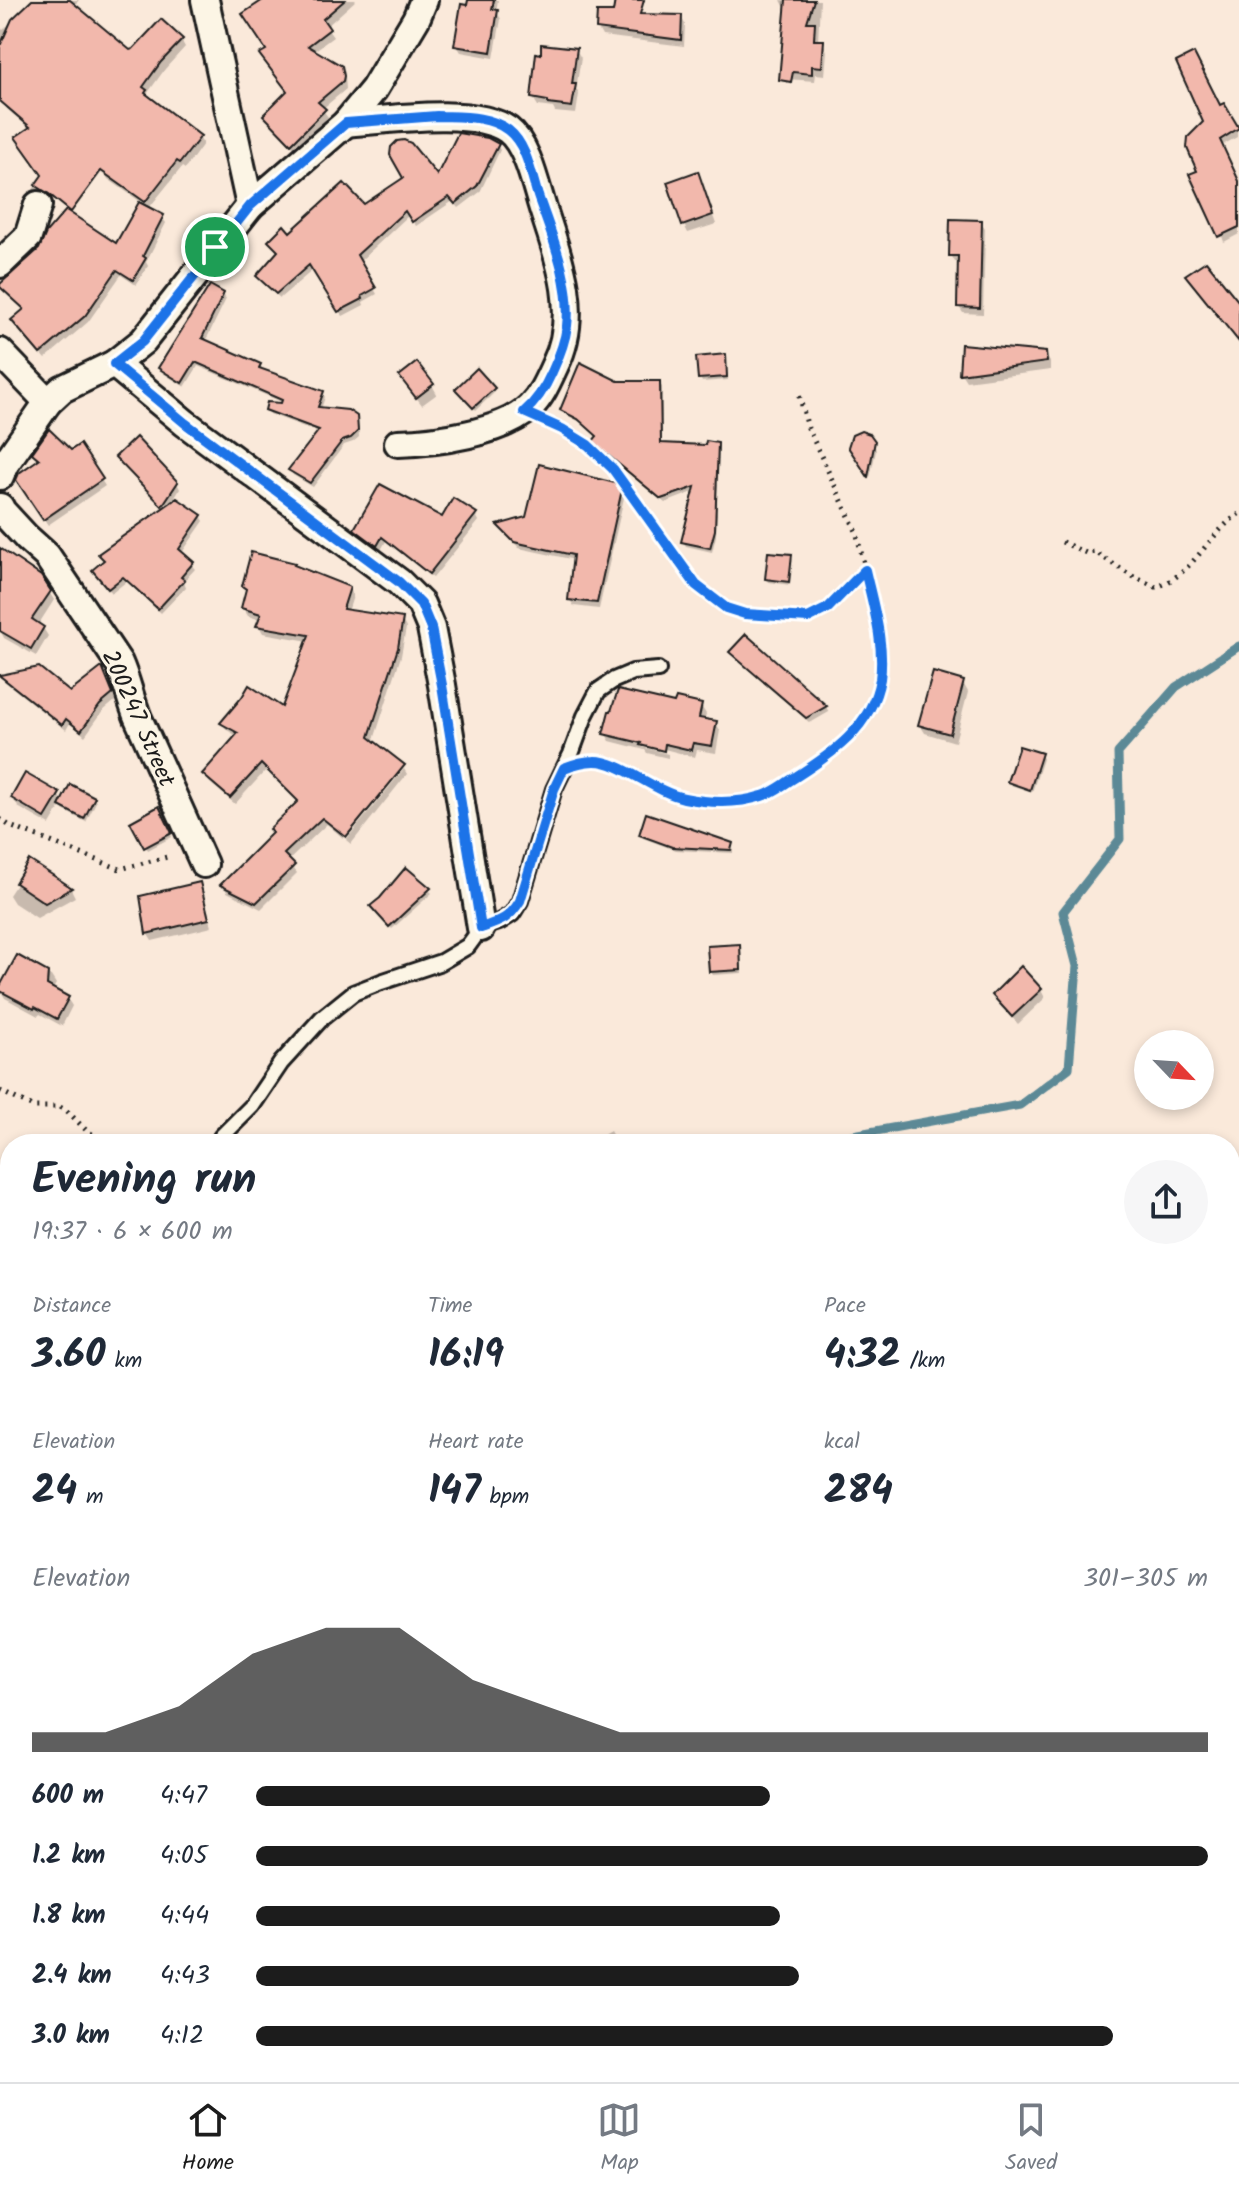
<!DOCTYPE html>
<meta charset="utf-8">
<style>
body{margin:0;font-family:Kalam,sans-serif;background:#f6f6f7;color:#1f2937;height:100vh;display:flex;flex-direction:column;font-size:30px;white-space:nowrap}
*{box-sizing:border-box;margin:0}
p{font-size:26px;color:#747a83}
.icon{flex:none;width:44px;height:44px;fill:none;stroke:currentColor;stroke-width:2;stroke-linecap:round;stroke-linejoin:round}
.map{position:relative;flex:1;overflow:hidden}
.side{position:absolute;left:0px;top:1134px;width:1240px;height:948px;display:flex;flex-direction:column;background:#fff;border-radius:32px 32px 0 0;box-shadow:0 4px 12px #0003}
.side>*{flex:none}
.needle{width:52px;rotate:115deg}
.controls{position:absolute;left:1134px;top:1030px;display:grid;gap:16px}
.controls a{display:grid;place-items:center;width:80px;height:80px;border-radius:50%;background:#fff;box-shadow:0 4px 12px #0003;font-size:40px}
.pin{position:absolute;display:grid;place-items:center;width:68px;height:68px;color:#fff;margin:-34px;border:4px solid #fff;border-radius:50%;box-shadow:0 2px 8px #0007}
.round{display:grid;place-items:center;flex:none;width:84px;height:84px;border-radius:42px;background:#f6f6f7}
.overview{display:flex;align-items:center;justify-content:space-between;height:136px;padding:0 32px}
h1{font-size:44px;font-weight:700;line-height:60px}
.figures{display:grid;grid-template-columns:repeat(3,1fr);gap:12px;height:136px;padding:8px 32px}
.figures div{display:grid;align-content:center}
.figures b{font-size:40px;font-weight:700}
.figures small{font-size:22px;font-weight:400}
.figures p{font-size:22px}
.chart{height:224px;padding:16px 32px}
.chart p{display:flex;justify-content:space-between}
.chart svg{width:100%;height:144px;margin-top:8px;fill:#1c1c1c;opacity:.7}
ul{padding:0 32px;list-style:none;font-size:26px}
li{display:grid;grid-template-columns:128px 96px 1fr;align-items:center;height:60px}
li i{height:20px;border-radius:10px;background:#1c1c1c}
.tab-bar{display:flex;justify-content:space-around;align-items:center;height:112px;border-top:2px solid #e0e1e3;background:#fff;font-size:22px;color:#747a83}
.tab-bar a{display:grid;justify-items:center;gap:4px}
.tab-bar .current{color:#1c1c1c}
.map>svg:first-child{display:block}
.shadow{fill:#0003}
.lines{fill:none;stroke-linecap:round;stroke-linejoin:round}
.stream{stroke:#5c8996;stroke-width:9}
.building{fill:#f2b8ac;stroke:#1c1c1c;stroke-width:2}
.lane-casing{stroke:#1c1c1c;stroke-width:20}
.street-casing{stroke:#1c1c1c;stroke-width:32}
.path{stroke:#1c1c1c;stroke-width:5;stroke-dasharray:2 6;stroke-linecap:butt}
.lane{stroke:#fcf5e5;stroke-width:14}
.street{stroke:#fcf5e5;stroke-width:26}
.route-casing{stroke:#fff;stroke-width:16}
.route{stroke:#1a73e8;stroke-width:10}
.labels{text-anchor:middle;stroke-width:6;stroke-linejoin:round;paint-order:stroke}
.street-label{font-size:24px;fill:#1c1c1c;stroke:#fcf5e5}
</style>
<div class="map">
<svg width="1239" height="2082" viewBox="0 0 1239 2082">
<rect width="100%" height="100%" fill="#fae9da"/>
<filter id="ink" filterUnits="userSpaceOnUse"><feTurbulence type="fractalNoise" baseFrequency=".0125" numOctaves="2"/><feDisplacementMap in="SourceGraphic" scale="16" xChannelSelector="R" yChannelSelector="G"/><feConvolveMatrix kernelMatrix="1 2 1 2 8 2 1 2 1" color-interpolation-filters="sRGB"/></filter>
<g filter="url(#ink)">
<g class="shadow">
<polygon points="34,0 79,0 74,6 130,52 181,40 185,47 165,69 147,94 150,98 199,137 203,144 185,169 182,167 148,209 162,217 166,223 146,262 148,266 136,285 121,275 88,322 45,359 17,327 25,311 4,292 1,286 117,246 141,202 108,179 102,169 54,200 47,196 40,196 34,198 31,192 44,176 30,129 7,109 3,102 0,92 0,27 3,30"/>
<polygon points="267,0 356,0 326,27 333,37 314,51 340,68 345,76 346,89 322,109 328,117 296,150 270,122 265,115 289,92 268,50"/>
<polygon points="470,0 498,0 496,11 501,19 494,58 461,52 457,46"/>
<polygon points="781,0 820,0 818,42 823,42 827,51 825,75 816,74 815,81 787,79 787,12"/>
<polygon points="681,17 685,24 684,46 602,36 598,29"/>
<polygon points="576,50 581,58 576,89 579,94 576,114 555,112 553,108 538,106 533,98"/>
<polygon points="1225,109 1237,129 1237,137 1221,146 1239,184 1239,234 1224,242 1200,172"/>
<polygon points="497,145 500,150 480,192 459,208 453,201 416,226 409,215 359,262 377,294 363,302 364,305 343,316 314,269 280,298 261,282 258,276 280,253 290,234 437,179"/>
<polygon points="697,173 716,224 688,233 684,225"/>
<polygon points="981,222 985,228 983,314 963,313 959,307 960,262 955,262 951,255"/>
<polygon points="223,294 226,299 205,342 260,365 263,370 322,392 325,397 321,409 355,418 358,423 359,437 353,442 344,445 313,487 293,475 290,470 320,433 270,414 267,409 289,405 198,366 185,387 163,373 160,368"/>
<polygon points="1045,354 1050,362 1050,370 966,381 961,373"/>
<polygon points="725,357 728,380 702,382 700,378"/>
<polygon points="618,383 659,383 662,387 662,445 717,445 719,450 716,536 712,552 686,546 683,542 696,491 665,503 597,446 598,438 582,423 565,414 562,409"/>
<polygon points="406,384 432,385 437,394 422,405"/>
<polygon points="493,389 495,392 476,410 459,393"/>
<polygon points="874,443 876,451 870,477 854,455"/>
<polygon points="80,447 105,486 48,525 22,487 40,461 35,453 70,453"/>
<polygon points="118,458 177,483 180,489 174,499 201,516 204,521 181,554 195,569 184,581 186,587 161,613 127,581 112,593 97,575 165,509"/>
<polygon points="621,486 625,493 599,609 574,606 570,600 575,560 519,548 500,526"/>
<polygon points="453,500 476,515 479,521 433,578 386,541 381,550 360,535 356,529 442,519"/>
<polygon points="791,556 793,560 790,585 769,582 767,578"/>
<polygon points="0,558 49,592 54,600 38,625 43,628 48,636 36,656 4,638 0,630"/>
<polygon points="295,567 348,588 353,596 348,612 402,620 406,628 401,656 373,743 401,766 343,838 327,824 288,861 297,873 261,909 227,892 223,885 274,834 299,803 266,770 235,804 209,782 205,775 237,736 227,730 222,723 283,710 309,641 263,633 259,626 261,620 248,616 243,608 247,592 244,586"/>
<polygon points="746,637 826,707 829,712 810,723 735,658 732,652"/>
<polygon points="105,675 115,701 103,711 85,736 70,723 66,730 4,681 2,676 70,695"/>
<polygon points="963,683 968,692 955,742 925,733 920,725"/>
<polygon points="676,706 701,706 706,714 704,721 716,723 720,730 716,753 697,750 695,757 641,743 641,747 668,754 668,758 647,753 645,750 610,741 605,733"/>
<polygon points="1041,755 1043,759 1032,792 1011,785 1009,782"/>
<polygon points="404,769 407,774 351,844 346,840"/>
<polygon points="58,795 63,802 94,799 96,802 86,822 63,810 61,806 50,825 18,807 13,798"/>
<polygon points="159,809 172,837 148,850 133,823"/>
<polygon points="641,834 731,845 733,849 733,853 675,850 643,838"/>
<polygon points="30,863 71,889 75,897 37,918 14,903 9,895"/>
<polygon points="406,870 432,893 392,929 375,910"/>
<polygon points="199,885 204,893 212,927 152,941 147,933"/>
<polygon points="739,946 741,949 742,973 713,975 711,972"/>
<polygon points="18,958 51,976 56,984 52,990 67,998 72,1006 62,1026 40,1014 38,1016 5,998 0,990"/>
<polygon points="1041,990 1045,998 1018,1024 999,1003 994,995"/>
<polygon points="610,1131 614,1138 611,1144 588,1144"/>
<polygon points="1237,1369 1239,1372 1239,1393 1230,1395 1230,1370"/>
<polygon points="1239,1762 1239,1794 1230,1785 1230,1773"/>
<polygon points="821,2072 888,2072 883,2082 816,2082"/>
</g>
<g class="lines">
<g class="stream">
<polyline points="818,1144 820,1141 1020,1105 1069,1068 1077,966 1063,912 1120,839 1118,753 1176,687 1239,646"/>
<polyline points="87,2082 89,2072"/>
</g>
</g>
<g class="building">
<polygon points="32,0 70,0 130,50 133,49 161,19 183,39 161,62 143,87 147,90 145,93 201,136 180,163 177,161 145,202 101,171 71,212 49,194 35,185 42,175 15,137 30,127 0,101 0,46 12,19"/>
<polygon points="263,0 345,0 323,19 330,29 308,46 342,66 344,76 343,81 318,102 326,109 291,144 263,115 287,91 259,54 266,50 242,14"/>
<polygon points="468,0 494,0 492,9 498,10 491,52 454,46 461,4 467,5"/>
<polygon points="615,0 644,0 640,14 682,15 681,40 596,29 597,12 613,12"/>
<polygon points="786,0 814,0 807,22 815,22 814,40 824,40 822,67 812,66 812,74 793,72 791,82 779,80"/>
<polygon points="541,44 577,48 572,84 576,84 572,107 548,104 548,101 531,98 536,53 541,54"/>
<polygon points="1194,53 1220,105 1224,103 1239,128 1220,140 1239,181 1239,227 1218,237 1189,174 1197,171 1187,148 1188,137 1203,122 1176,62"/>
<polygon points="458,133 488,138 499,144 477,186 455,204 449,197 412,222 405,211 357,255 376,288 362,296 363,299 338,312 309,265 276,294 256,276 278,251 268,241 284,225 290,232 344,183 364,204 403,178 390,155 391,147 397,141 404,140 411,143 437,175"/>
<polygon points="698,171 713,215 682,226 667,182"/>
<polygon points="139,202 164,215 143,256 146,258 133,280 117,270 85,316 40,354 11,320 24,309 0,287 0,284 39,249 46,233 66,210 116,243"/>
<polygon points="950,219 982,220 980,308 957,307 958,256 949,256"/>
<polygon points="1206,261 1239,302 1239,342 1185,275"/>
<polygon points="210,285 224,293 202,338 261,364 259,368 324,391 318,407 348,410 357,416 358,431 351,438 342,441 310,483 288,470 319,430 265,410 267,402 281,403 282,400 195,362 182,383 158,368"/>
<polygon points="961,344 1046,352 1047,362 959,374"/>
<polygon points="726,354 727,377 698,379 696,357"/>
<polygon points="417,362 434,384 416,398 399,376"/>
<polygon points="580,362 618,381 660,381 661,443 705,445 706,441 718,443 715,530 710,548 681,542 695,487 661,499 592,442 597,436 578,419 560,410"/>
<polygon points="477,368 495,388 473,408 455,389"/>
<polygon points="49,429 71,450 80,444 103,479 43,520 16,480 19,473 39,459 32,453"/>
<polygon points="861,431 870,434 875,441 868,477 848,447 852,435"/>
<polygon points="136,437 178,482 162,506 115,457"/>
<polygon points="539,464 623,485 597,603 568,600 573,555 514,542 497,525 526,517"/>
<polygon points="380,484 442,517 453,498 477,513 429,574 382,537 377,546 354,529"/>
<polygon points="177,498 202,515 179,549 194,562 181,577 185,580 158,609 123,577 108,589 92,570 104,560 98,554"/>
<polygon points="0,548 41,576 51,591 32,619 44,627 31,649 0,631"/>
<polygon points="251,552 295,563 294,565 350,587 343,609 403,618 398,648 369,737 405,765 346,837 322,818 284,854 295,865 256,903 220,885 272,833 269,829 298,801 261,764 230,798 202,774 238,733 220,723 242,697 249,685 282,707 309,635 256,626 261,614 241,608 246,589 242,586"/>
<polygon points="768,552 792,554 789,582 765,579"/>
<polygon points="746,634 827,706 806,718 729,652"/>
<polygon points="39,667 70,692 102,667 113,694 100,705 81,731 66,719 62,725 0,676 0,675"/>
<polygon points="933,672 964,681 950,734 918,725"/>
<polygon points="618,690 674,703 676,698 702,704 699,718 717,721 712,746 693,743 691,750 665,744 664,751 640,745 641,743 603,734 609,711 611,711"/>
<polygon points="1019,746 1042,753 1030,790 1007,782"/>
<polygon points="25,773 60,793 45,818 11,798"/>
<polygon points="70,784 95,797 84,819 59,806"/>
<polygon points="159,806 172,833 144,848 130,822"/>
<polygon points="646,813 733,843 731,850 672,847 639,835"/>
<polygon points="29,860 54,876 72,888 45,903 15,883"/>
<polygon points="406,867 431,888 389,927 370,906 380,898"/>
<polygon points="200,882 209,919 146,934 140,896"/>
<polygon points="740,944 741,970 709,972 707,946"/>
<polygon points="17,955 48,972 47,985 69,997 57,1019 35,1007 34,1009 0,991 0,986"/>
<polygon points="1021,966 1042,989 1012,1017 992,995"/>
</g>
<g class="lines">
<g class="lane-casing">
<polyline id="lane" points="221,1137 252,1106 281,1063 322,1018 353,993 381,982 441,962 468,946 481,928 499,922 512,914 520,901 554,789 571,754 585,716 598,691 614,680 633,672 658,670"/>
</g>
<g class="street-casing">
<g id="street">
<polyline points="205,0 250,206"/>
<path d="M 346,123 C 386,120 475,106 508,130 C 528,145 536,188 544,212 C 552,237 561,262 565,288 C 569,315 567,341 555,365 C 548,380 542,395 530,407 C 503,433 435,442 398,443"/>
<polyline points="0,264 28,237 38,205"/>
<polyline points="0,352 48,402 62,389 114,364 185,423 399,582 421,604 431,628 442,685 481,928"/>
<polyline points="114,364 143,341 250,206 346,123 374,89 416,19 424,0"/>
<polyline points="0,476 5,464 48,402"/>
<path d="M 0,507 L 2,511 L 27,538 L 47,556 L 119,663 C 127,681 130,699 138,718 L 204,864"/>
<polyline points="1230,2001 1239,1998"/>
<polyline points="1073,2082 1091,2072"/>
</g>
</g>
<g class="path">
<polyline points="549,423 588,445 613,469 696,585 726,608 745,614 808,618 828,608 865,571"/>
<path d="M 1062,542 L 1086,553 L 1095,552 L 1130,575 L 1156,587 C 1192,576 1208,534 1239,514"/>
<polyline points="591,761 597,760 619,768 652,787 682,798 732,802 765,795 813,766 849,739 868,713 880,680 880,648 873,601 856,531 808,428 798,391"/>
<polyline points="0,819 10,826 120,869 171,856"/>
<polyline points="0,1091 33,1107 60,1107 67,1111 87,1131 109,1144"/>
<polyline points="1230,1886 1239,1885"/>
</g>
<use href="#lane" class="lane"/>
<use href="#street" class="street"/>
</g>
</g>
<g class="lines" filter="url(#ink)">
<g class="route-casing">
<path id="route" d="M 437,116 C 461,117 489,115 508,130 C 527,145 531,174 538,196 C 552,236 572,283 567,326 C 565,343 559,357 552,372 C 545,388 537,401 524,412 L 562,429 L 588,445 L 613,469 L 696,585 L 726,608 L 745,614 L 808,618 L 828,608 L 865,570 C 873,605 885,644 880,679 C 872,727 832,754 794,778 C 784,784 773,793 762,796 C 737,804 709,803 684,798 C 654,792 620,760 594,761 C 583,761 574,764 564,768 L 554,789 L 520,901 C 509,919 501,921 481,928 L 442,685 L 431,628 L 421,604 L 399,582 L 185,423 L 114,364 L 143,341 L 250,206 L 346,123 Z"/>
</g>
<use href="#route" class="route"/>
</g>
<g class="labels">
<g class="street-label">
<text transform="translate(139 718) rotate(66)" y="8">200247 Street</text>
</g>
</g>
</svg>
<div class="controls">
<a><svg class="needle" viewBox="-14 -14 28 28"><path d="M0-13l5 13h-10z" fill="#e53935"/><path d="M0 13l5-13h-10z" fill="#747a83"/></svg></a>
</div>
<div class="pin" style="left:215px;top:247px;background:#1e9e55"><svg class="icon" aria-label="arrive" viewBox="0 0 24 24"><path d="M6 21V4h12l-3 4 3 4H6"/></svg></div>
<section class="side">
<div class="overview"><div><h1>Evening run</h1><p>19:37 · 6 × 600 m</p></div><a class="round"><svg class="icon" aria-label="share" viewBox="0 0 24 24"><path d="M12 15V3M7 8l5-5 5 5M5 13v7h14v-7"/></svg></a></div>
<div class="figures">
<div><p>Distance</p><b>3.60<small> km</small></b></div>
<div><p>Time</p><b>16:19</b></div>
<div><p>Pace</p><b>4:32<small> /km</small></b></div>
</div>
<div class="figures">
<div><p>Elevation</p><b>24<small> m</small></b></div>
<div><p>Heart rate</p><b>147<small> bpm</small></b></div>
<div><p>kcal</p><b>284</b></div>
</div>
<div class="chart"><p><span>Elevation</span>301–305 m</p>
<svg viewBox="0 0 160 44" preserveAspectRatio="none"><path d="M0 44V38L10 38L20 30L30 14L40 6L50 6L60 22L70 30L80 38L90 38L100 38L110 38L120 38L130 38L140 38L150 38L160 38V44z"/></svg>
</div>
<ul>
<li><b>600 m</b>4:47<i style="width:54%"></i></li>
<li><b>1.2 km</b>4:05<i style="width:100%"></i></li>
<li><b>1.8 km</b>4:44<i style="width:55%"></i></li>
<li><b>2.4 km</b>4:43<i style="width:57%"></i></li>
<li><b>3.0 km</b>4:12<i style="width:90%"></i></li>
</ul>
</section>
</div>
<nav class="tab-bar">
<a class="current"><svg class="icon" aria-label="home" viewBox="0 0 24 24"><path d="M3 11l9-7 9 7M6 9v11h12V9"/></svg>Home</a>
<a><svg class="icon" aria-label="map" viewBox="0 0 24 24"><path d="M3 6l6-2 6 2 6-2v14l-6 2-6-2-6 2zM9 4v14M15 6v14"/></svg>Map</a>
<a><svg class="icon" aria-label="saved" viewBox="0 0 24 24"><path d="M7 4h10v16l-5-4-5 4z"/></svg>Saved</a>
</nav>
